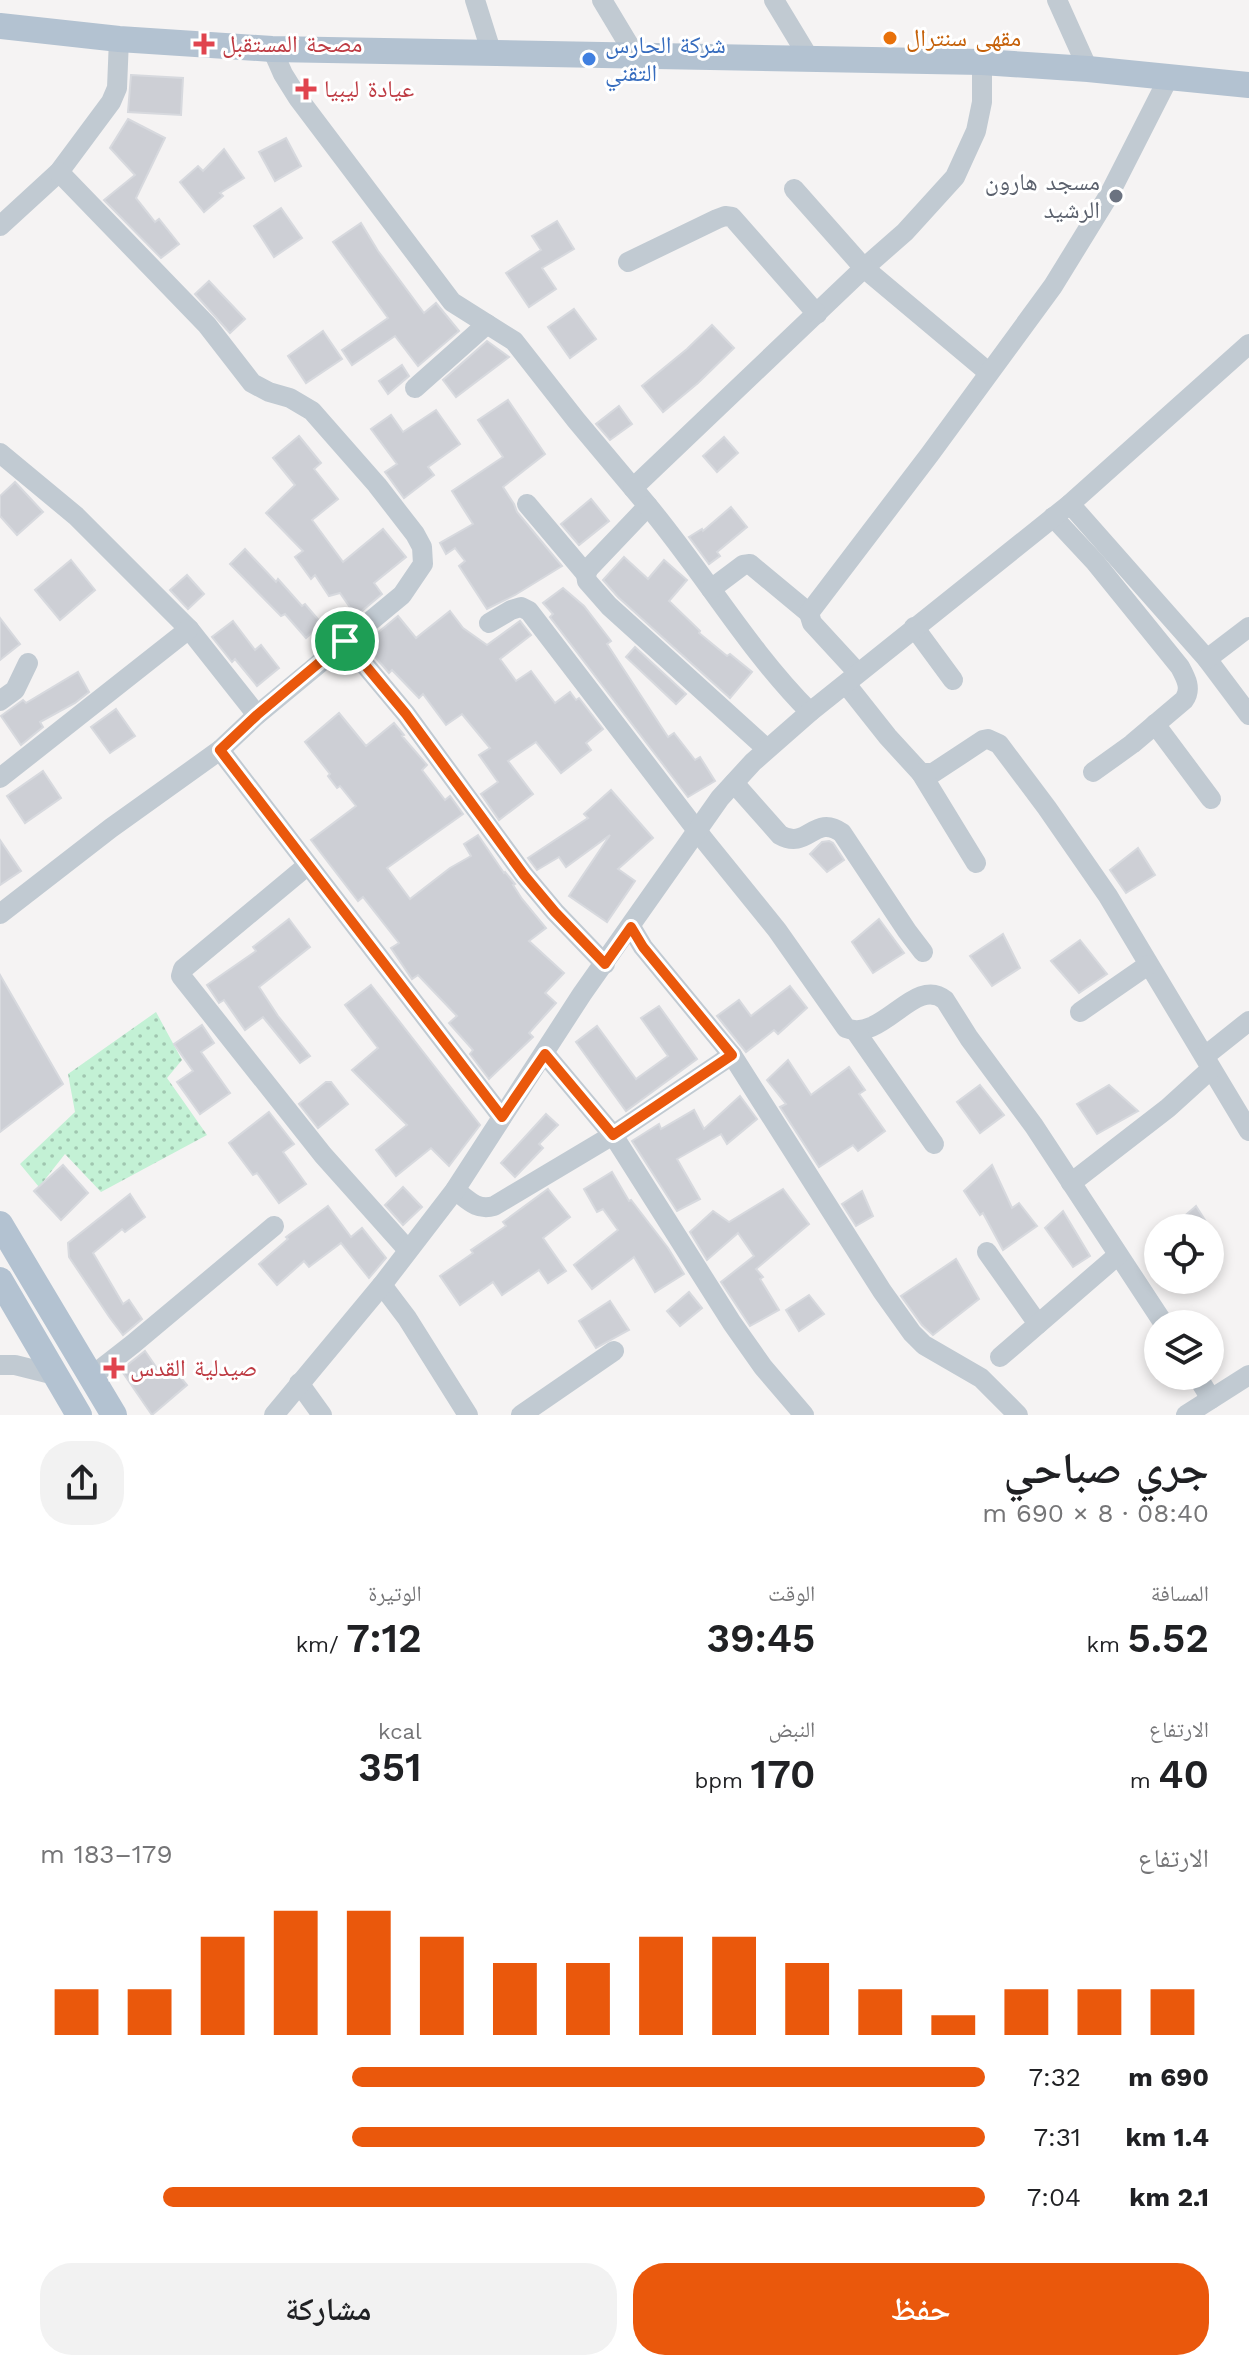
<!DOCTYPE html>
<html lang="ar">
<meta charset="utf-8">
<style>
body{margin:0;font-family:"Work Sans","Noto Naskh Arabic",sans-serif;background:#f2f2f2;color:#202124;direction:rtl;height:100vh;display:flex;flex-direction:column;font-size:30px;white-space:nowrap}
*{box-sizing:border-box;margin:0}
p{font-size:26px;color:#757577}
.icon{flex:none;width:44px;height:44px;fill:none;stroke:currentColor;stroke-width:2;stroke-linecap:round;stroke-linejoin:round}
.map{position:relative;height:1415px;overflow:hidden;direction:ltr}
.drawer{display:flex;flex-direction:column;background:#fff;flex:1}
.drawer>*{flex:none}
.tools{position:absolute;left:1144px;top:1214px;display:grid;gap:16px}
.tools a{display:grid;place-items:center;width:80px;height:80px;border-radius:50%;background:#fff;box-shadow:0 4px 12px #0003;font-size:40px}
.pin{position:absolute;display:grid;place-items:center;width:68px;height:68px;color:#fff;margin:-34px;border:4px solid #fff;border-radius:50%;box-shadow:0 2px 8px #0007}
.round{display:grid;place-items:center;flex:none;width:84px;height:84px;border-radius:32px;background:#f2f2f2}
.summary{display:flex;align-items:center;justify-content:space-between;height:136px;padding:0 40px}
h1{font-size:44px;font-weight:600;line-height:60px}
.figures{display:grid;grid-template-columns:repeat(3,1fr);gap:12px;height:136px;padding:8px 40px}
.figures div{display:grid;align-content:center}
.figures b{font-size:40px;font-weight:600}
.figures small{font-size:22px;font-weight:400}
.figures p{font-size:22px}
.chart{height:224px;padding:16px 40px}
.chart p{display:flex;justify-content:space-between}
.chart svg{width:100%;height:144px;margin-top:8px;stroke:#ea580c;stroke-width:6}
.button{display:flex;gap:16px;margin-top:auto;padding:16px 40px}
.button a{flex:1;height:92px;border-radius:32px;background:#ea580c;color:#fff;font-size:32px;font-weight:600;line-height:92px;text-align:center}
.button a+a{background:#f2f2f2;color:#202124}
ul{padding:0 40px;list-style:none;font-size:26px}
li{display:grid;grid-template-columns:128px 96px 1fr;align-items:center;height:60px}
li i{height:20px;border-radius:10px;background:#ea580c}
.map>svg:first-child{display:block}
.grass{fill:url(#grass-dots)}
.building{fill:#cdcfd5;stroke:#d7d9de;stroke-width:2}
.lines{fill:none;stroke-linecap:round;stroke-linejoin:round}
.minor{stroke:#c1cad2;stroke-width:20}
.major{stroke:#b3c2d1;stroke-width:26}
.route-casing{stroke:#fff;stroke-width:16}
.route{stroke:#ea580c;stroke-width:10}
.food-dot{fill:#e8710a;stroke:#fff;stroke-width:3}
.health-dot{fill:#e0444e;stroke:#fff;stroke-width:3}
.shop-dot{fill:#3f7fe0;stroke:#fff;stroke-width:3}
.worship-dot{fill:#6b7280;stroke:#fff;stroke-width:3}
.labels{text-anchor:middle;stroke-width:6;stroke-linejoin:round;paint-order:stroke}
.food-label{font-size:24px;fill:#c56008;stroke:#fff;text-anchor:start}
.health-label{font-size:24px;fill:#be3a42;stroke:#fff;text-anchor:start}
.shop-label{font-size:24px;fill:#366cbe;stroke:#fff;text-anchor:start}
.worship-label{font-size:24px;fill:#5b616d;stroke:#fff;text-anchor:end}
</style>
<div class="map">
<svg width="1249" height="1415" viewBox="0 0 1249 1415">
<defs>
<pattern id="grass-dots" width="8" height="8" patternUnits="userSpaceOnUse" patternTransform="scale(2)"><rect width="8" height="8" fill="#c3f1d5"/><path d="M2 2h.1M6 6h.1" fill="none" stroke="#a0c6b0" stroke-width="1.8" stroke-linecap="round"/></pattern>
</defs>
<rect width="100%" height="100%" fill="#f5f3f3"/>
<polygon class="grass" points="156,1012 182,1060 167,1078 207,1135 101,1192 65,1154 39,1187 20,1164 75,1112 68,1074"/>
<g class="building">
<polygon points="131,75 183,78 181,115 128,112"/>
<polygon points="128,119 165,138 136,198 155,222 159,219 179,244 161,258 104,200 135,175 110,148"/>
<polygon points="286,138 301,166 275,181 259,152"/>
<polygon points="224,149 244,178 220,193 223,196 204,212 180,182 198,166 203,171"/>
<polygon points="281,208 302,238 274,257 254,226"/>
<polygon points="557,221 574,249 542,268 556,289 529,307 506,273 541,250 532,236"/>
<polygon points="361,223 378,251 424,313 436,303 459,331 418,366 395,336 352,365 342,350 388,318 333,242"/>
<polygon points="209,281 245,319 230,333 195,294"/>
<polygon points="574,309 596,339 570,358 548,327"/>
<polygon points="712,325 734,348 698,383 663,412 642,386 687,349"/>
<polygon points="323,331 342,359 306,383 288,356"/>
<polygon points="487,341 509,357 456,397 443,380"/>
<polygon points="402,365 409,376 388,394 379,381"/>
<polygon points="508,400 545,454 503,487 514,504 517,512 562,566 515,595 487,609 459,566 465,561 455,548 446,554 440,543 473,524 452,491 503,457 478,420"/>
<polygon points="619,406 632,424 610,440 596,424"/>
<polygon points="436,410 460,444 428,467 434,475 404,498 385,472 397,464 371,429 391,415 403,432"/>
<polygon points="299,436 321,463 314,469 338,499 312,520 343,562 383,529 406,557 374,583 382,594 356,616 340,593 329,596 315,575 311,579 295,557 303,551 266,513 295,485 273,458"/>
<polygon points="724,437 738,453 717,472 703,456"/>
<polygon points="15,482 43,512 17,535 0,516 0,496"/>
<polygon points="591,499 609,521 579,545 561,524"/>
<polygon points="731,507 747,527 717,552 720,556 709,564 689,537 702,529 703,531"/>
<polygon points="245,549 276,582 278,579 302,606 305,604 322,624 306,638 285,614 281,616 230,564"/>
<polygon points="624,557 648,579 664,560 687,580 669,601 700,631 699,633 727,656 730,654 752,672 730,698 618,597 603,580"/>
<polygon points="71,560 95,590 60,620 35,590"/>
<polygon points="187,575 204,594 188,609 170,590"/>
<polygon points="563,588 584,606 611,641 607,644 668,737 674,733 695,760 700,757 715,781 688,797 550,617 553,614 543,603"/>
<polygon points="450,611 463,628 487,645 520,621 531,635 500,659 516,681 531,671 555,703 570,692 576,700 579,698 603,729 586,743 591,750 561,773 536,742 508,761 533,794 499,820 481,794 498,782 479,755 490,748 462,714 446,725 423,694 419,698 392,670 389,673 364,644 398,616 416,638"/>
<polygon points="0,618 20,644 0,660"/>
<polygon points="233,621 255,650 261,645 279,668 257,686 235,659 232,662 212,637"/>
<polygon points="635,647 686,694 676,704 626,657"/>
<polygon points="78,672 89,692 75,703 40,722 43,727 21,745 1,716 23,700 26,703"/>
<polygon points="116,709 135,736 110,753 91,727"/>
<polygon points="339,713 366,746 394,723 404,735 402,736 427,765 422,770 445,800 450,796 463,814 387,868 410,899 450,868 471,856 464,844 478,835 504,873 505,872 515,884 513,885 522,899 546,928 529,941 564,973 545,993 556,1003 529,1033 533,1037 489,1079 470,1054 473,1050 449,1023 457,1016 418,975 412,979 391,948 399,943 363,897 358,901 311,840 356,806 340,786 337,788 328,776 330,774 305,742"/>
<polygon points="43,771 61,798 25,823 7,796"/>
<polygon points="611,790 653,838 618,869 635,881 607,922 569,896 610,835 566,867 559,857 537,870 528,858 588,818 584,814"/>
<polygon points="0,840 21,871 0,885"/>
<polygon points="829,841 833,843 844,860 827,872 810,854 822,842"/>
<polygon points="1138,848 1155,875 1126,893 1110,870"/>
<polygon points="289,919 310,947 259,987 278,1016 310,1056 300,1063 263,1017 245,1030 224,1000 219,1003 207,985 256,951 253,947"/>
<polygon points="879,919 904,953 873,973 852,942"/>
<polygon points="1003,934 1020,968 992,986 970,956"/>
<polygon points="1080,940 1107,974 1079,993 1051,961"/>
<polygon points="0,975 63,1084 0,1132"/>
<polygon points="371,985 480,1125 449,1166 431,1148 396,1176 376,1150 407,1125 352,1070 378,1048 345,1005"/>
<polygon points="790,986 807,1008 778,1034 774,1030 746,1052 717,1016 739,1000 751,1016"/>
<polygon points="659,1006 697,1059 626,1111 576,1042 597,1026 636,1079 668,1056 641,1018"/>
<polygon points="202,1025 214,1043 201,1052 230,1093 200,1114 177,1082 193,1071 174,1044"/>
<polygon points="788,1060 811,1095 849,1067 865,1090 859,1094 885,1131 858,1151 853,1145 819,1167 780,1107 786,1104 767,1080"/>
<polygon points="326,1082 331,1082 348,1104 318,1128 299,1104"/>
<polygon points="980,1085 1004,1115 980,1133 957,1102"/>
<polygon points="1109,1085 1138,1111 1097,1134 1077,1104"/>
<polygon points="740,1096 757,1119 727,1144 721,1134 677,1159 700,1199 677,1211 632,1141 659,1124 661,1129 694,1110 704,1129"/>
<polygon points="269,1112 294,1144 283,1152 306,1184 279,1203 257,1173 253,1175 229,1143"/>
<polygon points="546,1114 558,1125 539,1144 543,1148 515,1177 501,1163"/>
<polygon points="63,1165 88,1193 61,1220 34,1191"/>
<polygon points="992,1165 1012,1208 1019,1203 1037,1226 1003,1250 983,1213 980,1215 964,1191"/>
<polygon points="612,1172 629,1201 631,1200 668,1248 684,1274 655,1292 634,1257 592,1289 574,1265 618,1230 603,1209 597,1212 584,1189"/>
<polygon points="403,1187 422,1207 403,1225 385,1205"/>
<polygon points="548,1189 570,1217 543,1238 566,1271 548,1283 539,1270 502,1295 493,1282 460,1305 440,1276 473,1253 471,1250 506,1226 503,1222"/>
<polygon points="783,1189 809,1224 756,1269 763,1277 760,1279 779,1310 750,1326 721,1282 754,1256 738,1233 707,1260 690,1232 713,1211 729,1222"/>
<polygon points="862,1191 873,1216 856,1226 842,1204"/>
<polygon points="130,1194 145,1217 125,1232 122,1229 93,1253 123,1304 129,1300 142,1319 123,1335 110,1318 69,1257 68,1243"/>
<polygon points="328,1206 351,1237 362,1228 386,1258 369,1278 341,1243 309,1267 304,1261 277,1285 259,1264 288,1239 286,1237"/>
<polygon points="1196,1206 1210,1228 1171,1228"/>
<polygon points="1063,1211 1090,1256 1073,1267 1045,1228"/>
<polygon points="956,1259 979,1299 933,1335 922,1325 901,1296"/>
<polygon points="689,1292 702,1308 680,1326 667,1311"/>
<polygon points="809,1295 824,1314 799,1331 786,1310"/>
<polygon points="610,1301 629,1330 596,1348 579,1321"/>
<polygon points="145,1351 163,1377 174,1369 187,1385 152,1415 121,1370"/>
</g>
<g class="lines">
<g class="minor">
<polyline points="475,0 492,54"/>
<polyline points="602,0 635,55"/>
<polyline points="774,0 809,58"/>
<polyline points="1057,0 1088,69"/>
<polyline points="272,49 283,74 298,98 452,302 514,341 576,420 633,488 864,268 905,232 955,177 976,131 982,102 982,62"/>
<polyline points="794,189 864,268 988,372"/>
<polyline points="0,226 59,172 111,102 117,88 119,39"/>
<polyline points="628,262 717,219 725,216 732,217 817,314"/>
<polyline points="415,388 487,324"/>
<polyline points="0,453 76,516 189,629 257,715"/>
<polyline points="633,488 648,506 589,568 586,574 587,581 609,606 767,749"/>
<polyline points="527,504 586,574"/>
<polyline points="1070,504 1207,659 1249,715"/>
<path d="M 648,506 C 704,573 748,650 810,712"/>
<path d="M 1053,517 L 1095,562 L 1180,667 C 1186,678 1192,689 1184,700 L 1132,744 L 1093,772"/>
<polyline points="711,589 743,565 750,564 809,613"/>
<path d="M 489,623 L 511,610 L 521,607 L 529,611 L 705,841 L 777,930 L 846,1028 C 882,1043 915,975 945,1000 L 969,1038 L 1034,1126 L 1164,1324"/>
<polyline points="914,627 953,680"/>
<polyline points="345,641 406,714 524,875 555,912 605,964"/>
<polyline points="1207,659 1249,627"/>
<polyline points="858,673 812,623 809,613 930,454 1053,286 1109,195 1169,77"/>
<polyline points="846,684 888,737 921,773 933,773 983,740 988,739 999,744 1047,808 1108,896 1249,1131"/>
<polyline points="0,701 15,690 28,663"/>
<polyline points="1155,724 1211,799"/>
<polyline points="220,750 502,1117"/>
<polyline points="921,773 976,863"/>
<polyline points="0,778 189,629"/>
<path d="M 734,783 L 780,835 C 808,851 814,813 842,833 L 907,931 L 923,952"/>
<polyline points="308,865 183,969 181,976 323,1155 407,1249"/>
<polyline points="0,914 111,828 220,750 257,715 402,595 423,564 422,547 415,534 377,485 312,411 290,398 269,392 252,383 207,325 59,172"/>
<polyline points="631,927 643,947 732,1055 882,1291 912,1333 924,1345 981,1378 1018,1415"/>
<polyline points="1080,1012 1148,965"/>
<polyline points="856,1032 934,1144"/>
<polyline points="545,1054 613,1135 732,1323 763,1367 804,1415"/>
<polyline points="1205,1056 1249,1021"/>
<polyline points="1071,1183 1168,1108 1211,1069"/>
<path d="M 455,1190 C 468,1200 477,1211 494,1206 L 613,1135 L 732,1055"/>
<polyline points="987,1252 1038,1324"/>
<polyline points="382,1285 407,1318 468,1415"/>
<polyline points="1000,1357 1118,1255"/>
<polyline points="0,1365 15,1365 55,1375"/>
<polyline points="92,1376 133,1344 274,1226"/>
<polyline points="1197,1376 1211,1399"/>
<polyline points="299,1383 322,1415"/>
<polyline points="274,1415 382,1285 455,1190 582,994 720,798 753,762 810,712 1070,504 1249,344"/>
<polyline points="521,1415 614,1351"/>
<polyline points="1186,1415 1249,1375"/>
</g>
<g class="major">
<polyline points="0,26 119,39 272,49 982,62 1088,69 1249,85"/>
<polyline points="0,1224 114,1415"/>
<polyline points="0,1280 79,1415"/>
</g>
</g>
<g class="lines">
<g class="route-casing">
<polygon id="route" points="345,641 406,714 524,875 555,912 605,964 631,927 643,947 732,1055 613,1135 545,1054 502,1117 220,750 257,715"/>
</g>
<use href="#route" class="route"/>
</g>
<circle class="food-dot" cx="890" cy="38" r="8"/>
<g class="health-dot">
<path d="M200 32h8v8h8v8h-8v8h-8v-8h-8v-8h8z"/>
<path d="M302 77h8v8h8v8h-8v8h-8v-8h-8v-8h8z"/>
<path d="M110 1356h8v8h8v8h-8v8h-8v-8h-8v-8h8z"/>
</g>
<circle class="shop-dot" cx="589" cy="59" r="8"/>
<circle class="worship-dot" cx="1116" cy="196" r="8"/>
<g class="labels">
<g class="food-label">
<text x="906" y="46">مقهى سنترال</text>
</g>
<g class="health-label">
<text x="222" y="52">مصحة المستقبل</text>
<text x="324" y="97">عيادة ليبيا</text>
<text x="130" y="1376">صيدلية القدس</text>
</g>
<g class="shop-label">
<text x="605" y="53">شركة الحارس<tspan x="605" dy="28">التقني</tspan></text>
</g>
<g class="worship-label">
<text x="1100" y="190">مسجد هارون<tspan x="1100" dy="28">الرشيد</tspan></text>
</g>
</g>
</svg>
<div class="tools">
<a><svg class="icon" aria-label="locate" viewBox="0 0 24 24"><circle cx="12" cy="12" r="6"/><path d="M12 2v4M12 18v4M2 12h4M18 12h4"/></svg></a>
<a><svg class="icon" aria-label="layers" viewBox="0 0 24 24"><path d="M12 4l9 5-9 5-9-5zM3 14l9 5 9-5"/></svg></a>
</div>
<div class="pin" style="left:345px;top:641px;background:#1e9e55"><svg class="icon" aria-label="arrive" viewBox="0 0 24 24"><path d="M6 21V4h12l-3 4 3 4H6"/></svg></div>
</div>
<section class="drawer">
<div class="summary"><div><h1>جري صباحي</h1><p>08:40 · 8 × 690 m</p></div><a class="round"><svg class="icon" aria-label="share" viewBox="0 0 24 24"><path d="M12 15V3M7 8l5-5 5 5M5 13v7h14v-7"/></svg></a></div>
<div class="figures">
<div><p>المسافة</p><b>5.52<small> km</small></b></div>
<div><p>الوقت</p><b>39:45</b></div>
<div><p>الوتيرة</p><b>7:12<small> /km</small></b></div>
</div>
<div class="figures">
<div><p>الارتفاع</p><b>40<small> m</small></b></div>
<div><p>النبض</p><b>170<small> bpm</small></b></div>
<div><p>kcal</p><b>351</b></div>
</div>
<div class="chart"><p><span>الارتفاع</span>179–183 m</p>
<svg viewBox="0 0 160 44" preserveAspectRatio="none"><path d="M5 44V30M15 44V30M25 44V14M35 44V6M45 44V6M55 44V14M65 44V22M75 44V22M85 44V14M95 44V14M105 44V22M115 44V30M125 44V38M135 44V30M145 44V30M155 44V30"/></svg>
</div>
<ul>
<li><b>690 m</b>7:32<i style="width:67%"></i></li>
<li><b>1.4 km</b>7:31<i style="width:67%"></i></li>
<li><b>2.1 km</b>7:04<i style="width:87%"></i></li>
</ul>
<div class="button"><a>حفظ</a><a>مشاركة</a></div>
</section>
